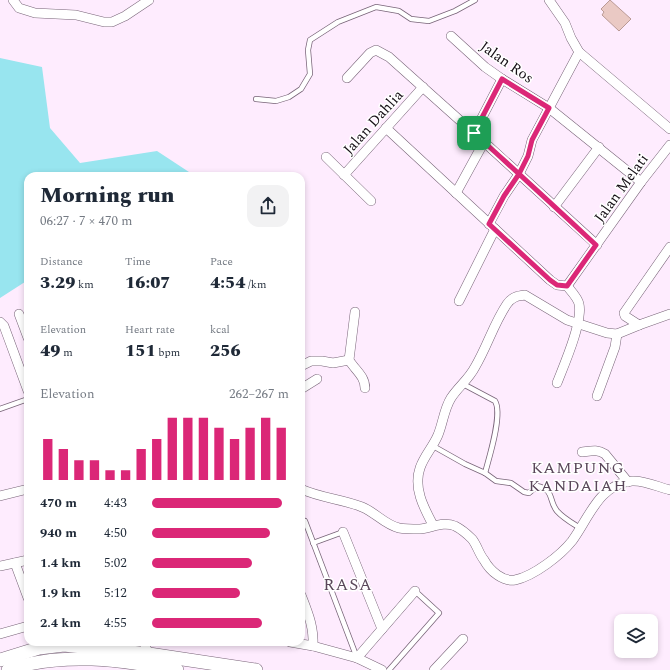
<!DOCTYPE html>
<meta charset="utf-8">
<style>
body{margin:0;font-family:Spectral,serif;background:#f2f2f3;color:#1f2937;height:100vh;display:flex;flex-direction:column;font-size:15px;white-space:nowrap}
*{box-sizing:border-box;margin:0}
p{font-size:13px;color:#747a83}
.icon{flex:none;width:22px;height:22px;fill:none;stroke:currentColor;stroke-width:2;stroke-linecap:round;stroke-linejoin:round}
.map{position:relative;flex:1;overflow:hidden}
.panel{position:absolute;left:24px;top:172px;width:281px;height:474px;display:flex;flex-direction:column;background:#fff;border-radius:12px;box-shadow:0 2px 6px #0003}
.panel>*{flex:none}
.fabs{position:absolute;left:614px;top:614px;display:grid;gap:8px}
.fabs a{display:grid;place-items:center;width:44px;height:44px;border-radius:8px;background:#fff;box-shadow:0 2px 6px #0003;font-size:20px}
.pin{position:absolute;display:grid;place-items:center;width:34px;height:34px;color:#fff;margin:-17px;border-radius:8px;box-shadow:0 2px 6px #0006}
.round{display:grid;place-items:center;flex:none;width:42px;height:42px;border-radius:12px;background:#f2f2f3}
.overview{display:flex;align-items:center;justify-content:space-between;height:68px;padding:0 16px}
h1{font-size:22px;font-weight:800;line-height:30px}
.metrics{display:grid;grid-template-columns:repeat(3,1fr);gap:6px;height:68px;padding:4px 16px}
.metrics div{display:grid;align-content:center}
.metrics b{font-size:17px;font-weight:800}
.metrics small{font-size:11px;font-weight:400}
.metrics p{font-size:11px}
.chart{height:112px;padding:8px 16px}
.chart p{display:flex;justify-content:space-between}
.chart svg{width:100%;height:72px;margin-top:4px;stroke:#db2777;stroke-width:6}
ul{padding:0 16px;list-style:none;font-size:13px}
li{display:grid;grid-template-columns:64px 48px 1fr;align-items:center;height:30px}
li i{height:10px;border-radius:5px;background:#db2777}
.map>svg:first-child{display:block}
.water{fill:#98e5ef}
.building{fill:#eac9c4;stroke:#ba9a95}
.lines{fill:none;stroke-linecap:round;stroke-linejoin:round}
.service-casing{stroke:#786478;stroke-width:6}
.minor-casing{stroke:#786478;stroke-width:10}
.secondary-casing{stroke:#786478;stroke-width:14}
.service{stroke:#fff;stroke-width:4.5}
.minor{stroke:#fff;stroke-width:9}
.secondary{stroke:#fff;stroke-width:13}
.route-casing{stroke:#fff;stroke-width:8}
.route{stroke:#db2777;stroke-width:5}
.labels{text-anchor:middle;stroke-width:3;stroke-linejoin:round;paint-order:stroke}
.street-label{font-size:15px;fill:#171017;stroke:#fff}
.neighbourhood-label{font-size:16px;letter-spacing:1px;fill:#5a475a;stroke:#fff}
.quarter-label{font-size:17px;letter-spacing:1px;fill:#5a475a;stroke:#fff}
</style>
<div class="map">
<svg width="670" height="670" viewBox="0 0 670 670">
<rect width="100%" height="100%" fill="#feecfe"/>
<polygon class="water" points="0,58 42,67 50,128 80,163 157,151 189,172 190,176 28,176 28,280 0,298"/>
<polygon class="building" points="610,0 631,19 619,31 602,15 604,12 601,9"/>
<g class="lines">
<g class="service-casing">
<g id="service">
<polyline points="256,99 276,101 289,97 301,89 310,74 308,50 310,40 338,22 376,7 399,11 411,19 429,21 455,11 475,0"/>
<path d="M 463,384 L 495,401 C 503,414 489,458 485,473"/>
<polyline points="0,409 28,399"/>
<path d="M 433,446 L 465,464 L 485,473 L 496,481 L 511,483 L 524,492 L 529,493 L 537,486 C 555,490 548,500 557,511 C 563,518 572,523 580,528"/>
<polyline points="301,523 305,521 357,658"/>
<polyline points="313,543 343,532"/>
<polyline points="389,670 439,613 415,591"/>
</g>
</g>
<g class="minor-casing">
<g id="minor">
<polyline points="13,0 19,8 35,13 76,15 104,22 112,22 125,16 149,0"/>
<polyline points="549,0 565,23 571,38 579,52 670,129"/>
<polyline points="451,36 485,67 502,79 549,108 641,182"/>
<polyline points="347,78 370,53 376,50 389,57 484,142 597,245"/>
<polyline points="386,128 550,280 557,285 567,286"/>
<polyline points="474,133 502,79"/>
<polyline points="326,157 371,201"/>
<polyline points="344,175 423,87"/>
<polyline points="456,193 484,142"/>
<polyline points="554,207 599,147"/>
<polyline points="489,224 504,196 519,174 528,156 532,140 579,52"/>
<polyline points="567,286 641,182 670,145"/>
<polyline points="459,301 495,229"/>
<path d="M 355,312 L 349,360 C 355,370 365,376 365,388"/>
<polyline points="19,314 28,338"/>
<polyline points="0,322 4,326 28,391"/>
<polyline points="639,325 625,316 624,313 670,247"/>
<polyline points="301,366 311,361 322,361 333,363 349,360"/>
<path d="M 557,383 C 564,365 583,322 579,304 C 578,298 571,291 567,286"/>
<polyline points="301,389 317,379"/>
<polyline points="597,396 615,347 617,334"/>
<path d="M 582,452 C 591,451 597,449 605,454 L 628,482"/>
<path d="M 301,489 C 321,498 342,499 362,507 C 375,512 385,525 399,528 C 405,529 413,529 420,529 C 432,528 443,521 455,526 C 461,529 467,534 472,539 C 477,545 479,554 484,560 C 490,571 503,582 515,580 C 534,576 561,555 572,541 C 589,518 599,484 632,481 C 644,480 658,487 670,490"/>
<polyline points="0,496 28,489"/>
<path d="M 433,525 C 424,508 413,488 420,468 C 424,456 433,447 438,435 C 443,423 444,409 451,398 C 458,387 469,379 475,367 C 487,347 494,323 507,304 C 512,297 517,296 525,295 L 567,320 L 607,333 L 617,334 L 639,325 L 670,314"/>
<polyline points="343,532 382,629"/>
<polyline points="15,563 28,598"/>
<polyline points="0,566 28,560"/>
<path d="M 301,595 C 308,613 314,627 313,646"/>
<polyline points="0,634 28,626"/>
<polyline points="144,642 150,659"/>
<polyline points="290,642 313,646 357,658 382,670"/>
<polyline points="357,658 415,591"/>
<polyline points="434,670 463,639"/>
</g>
</g>
<g class="secondary-casing">
<g id="secondary">
<polyline points="0,660 39,648 64,645 149,654 256,670"/>
<path d="M 8,670 C 61,651 123,660 177,670"/>
</g>
</g>
<use href="#service" class="service"/>
<use href="#minor" class="minor"/>
<use href="#secondary" class="secondary"/>
</g>
<g class="lines">
<g class="route-casing">
<path id="route" d="M 474,133 C 515,170 556,208 596,245 L 567,286 L 557,285 L 550,280 L 489,224 L 504,196 L 519,174 L 528,156 L 532,140 L 549,108 L 502,79 L 474,133"/>
</g>
<use href="#route" class="route"/>
</g>
<g class="labels">
<g class="street-label">
<text transform="translate(507 62) rotate(35)" y="5">Jalan Ros</text>
<text transform="translate(373 122) rotate(-48)" y="5">Jalan Dahlia</text>
<text transform="translate(621 188) rotate(-54)" y="5">Jalan Melati</text>
</g>
<g class="neighbourhood-label">
<text x="578" y="473">KAMPUNG<tspan x="578" dy="18">KANDAIAH</tspan></text>
</g>
<g class="quarter-label">
<text x="348" y="590">RASA</text>
</g>
</g>
</svg>
<div class="fabs">
<a><svg class="icon" aria-label="layers" viewBox="0 0 24 24"><path d="M12 4l9 5-9 5-9-5zM3 14l9 5 9-5"/></svg></a>
</div>
<div class="pin" style="left:474px;top:133px;background:#1e9e55"><svg class="icon" aria-label="arrive" viewBox="0 0 24 24"><path d="M6 21V4h12l-3 4 3 4H6"/></svg></div>
<section class="panel">
<div class="overview"><div><h1>Morning run</h1><p>06:27 · 7 × 470 m</p></div><a class="round"><svg class="icon" aria-label="share" viewBox="0 0 24 24"><path d="M12 15V3M7 8l5-5 5 5M5 13v7h14v-7"/></svg></a></div>
<div class="metrics">
<div><p>Distance</p><b>3.29<small> km</small></b></div>
<div><p>Time</p><b>16:07</b></div>
<div><p>Pace</p><b>4:54<small> /km</small></b></div>
</div>
<div class="metrics">
<div><p>Elevation</p><b>49<small> m</small></b></div>
<div><p>Heart rate</p><b>151<small> bpm</small></b></div>
<div><p>kcal</p><b>256</b></div>
</div>
<div class="chart"><p><span>Elevation</span>262–267 m</p>
<svg viewBox="0 0 160 44" preserveAspectRatio="none"><path d="M5 44V19M15 44V25M25 44V32M35 44V32M45 44V38M55 44V38M65 44V25M75 44V19M85 44V6M95 44V6M105 44V6M115 44V12M125 44V19M135 44V12M145 44V6M155 44V12"/></svg>
</div>
<ul>
<li><b>470 m</b>4:43<i style="width:95%"></i></li>
<li><b>940 m</b>4:50<i style="width:86%"></i></li>
<li><b>1.4 km</b>5:02<i style="width:73%"></i></li>
<li><b>1.9 km</b>5:12<i style="width:64%"></i></li>
<li><b>2.4 km</b>4:55<i style="width:80%"></i></li>
</ul>
</section>
</div>
